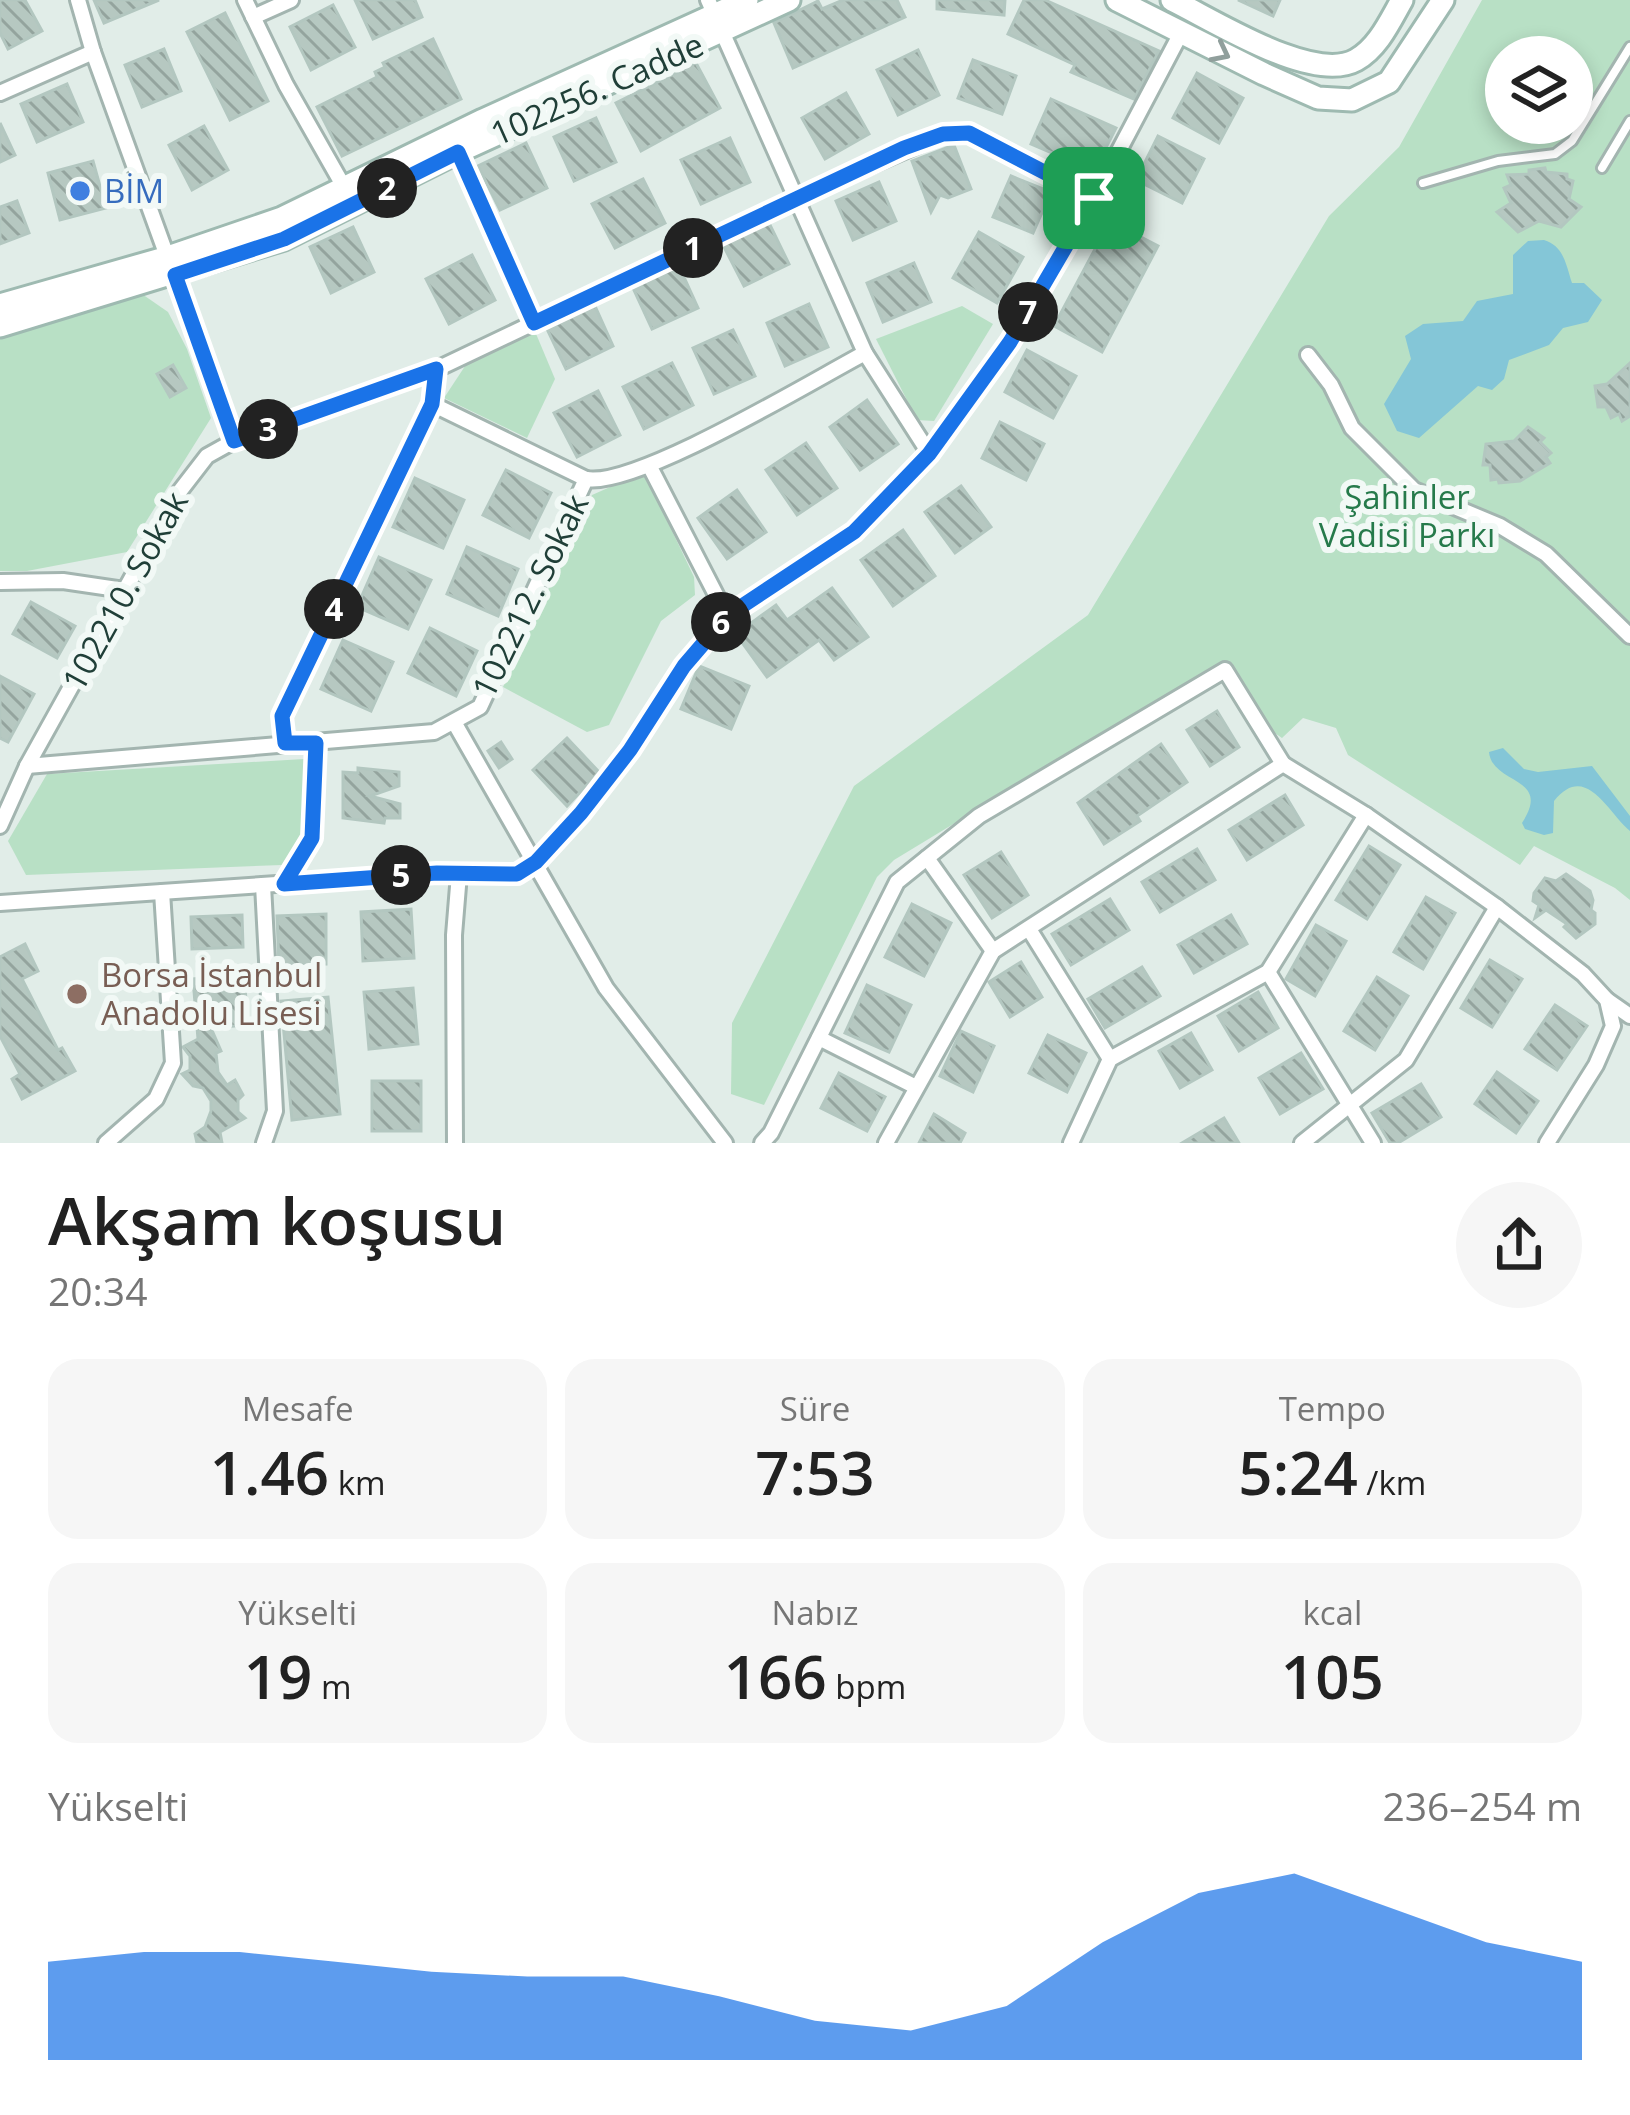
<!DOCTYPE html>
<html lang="tr">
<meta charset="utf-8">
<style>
body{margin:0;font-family:"Open Sans",sans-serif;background:#f6f6f6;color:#222;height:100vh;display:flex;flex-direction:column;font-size:45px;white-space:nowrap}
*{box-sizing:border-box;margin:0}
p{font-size:39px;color:#767676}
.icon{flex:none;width:66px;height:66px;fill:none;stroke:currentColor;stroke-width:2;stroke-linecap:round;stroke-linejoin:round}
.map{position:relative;height:1143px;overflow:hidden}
.side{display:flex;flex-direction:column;background:#fff;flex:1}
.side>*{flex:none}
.buttons{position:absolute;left:1485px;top:36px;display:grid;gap:24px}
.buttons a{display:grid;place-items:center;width:108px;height:108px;border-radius:50%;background:#fff;box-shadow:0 6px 18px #0003;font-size:60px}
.pin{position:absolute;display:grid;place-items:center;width:102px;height:102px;color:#fff;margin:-51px;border-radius:24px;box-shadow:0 6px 18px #0006}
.km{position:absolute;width:60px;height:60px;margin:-30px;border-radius:50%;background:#222;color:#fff;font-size:33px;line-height:60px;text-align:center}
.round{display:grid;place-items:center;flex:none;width:126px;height:126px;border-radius:63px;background:#f6f6f6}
.headline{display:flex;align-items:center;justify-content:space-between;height:204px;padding:0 48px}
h1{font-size:66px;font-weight:600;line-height:90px}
.metrics{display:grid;grid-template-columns:repeat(3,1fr);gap:18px;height:204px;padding:12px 48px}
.metrics div{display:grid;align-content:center;border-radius:30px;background:#f6f6f6;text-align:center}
.metrics b{font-size:60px;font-weight:600}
.metrics small{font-size:33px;font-weight:400}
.metrics p{font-size:33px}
.chart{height:336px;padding:24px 48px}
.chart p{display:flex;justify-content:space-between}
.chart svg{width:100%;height:216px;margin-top:12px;fill:#1a73e8;opacity:.7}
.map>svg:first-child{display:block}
.green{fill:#b8e0c5;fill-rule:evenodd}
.water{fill:#84c6d7}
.building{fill:url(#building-back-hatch);stroke:#b3c7c0;stroke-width:3}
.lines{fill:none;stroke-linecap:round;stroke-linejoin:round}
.lane-casing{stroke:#a3b5b0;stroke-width:14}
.street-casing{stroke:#a3b5b0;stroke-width:20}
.secondary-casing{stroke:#9ebab1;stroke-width:27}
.lane{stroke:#fff;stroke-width:8}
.street{stroke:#fff;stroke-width:14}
.secondary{stroke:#fff;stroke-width:21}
.oneway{stroke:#909f9c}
.route-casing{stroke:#fff;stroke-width:24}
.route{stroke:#1a73e8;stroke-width:15}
.shop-dot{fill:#3f7fe0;stroke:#f2f9f6;stroke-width:4.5}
.education-dot{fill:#8d6e63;stroke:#f2f9f6;stroke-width:4.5}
.labels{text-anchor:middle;stroke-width:12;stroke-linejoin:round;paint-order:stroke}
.street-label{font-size:33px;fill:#203f38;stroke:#f2f9f6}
.shop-label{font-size:33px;fill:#366cbe;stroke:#f2f9f6;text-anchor:start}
.park-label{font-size:33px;fill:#267a4b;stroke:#f2f9f6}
.education-label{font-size:33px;fill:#785e54;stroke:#f2f9f6;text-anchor:start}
</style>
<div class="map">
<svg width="1630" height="1143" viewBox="0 0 1630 1143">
<defs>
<pattern id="building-back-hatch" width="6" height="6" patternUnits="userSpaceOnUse" patternTransform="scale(3)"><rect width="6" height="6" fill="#b6c8c1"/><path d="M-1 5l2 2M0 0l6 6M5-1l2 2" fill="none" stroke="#94a49e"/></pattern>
</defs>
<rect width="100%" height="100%" fill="#e1ede8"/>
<g class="green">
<path d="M 1482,0 L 1630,0 L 1630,900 L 1615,888 L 1534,846 L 1520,865 L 1348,755 L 1336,728 L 1303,718 L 1282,738 L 1266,727 L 1225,665 L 1205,671 L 894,860 L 877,877 L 764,1105 L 731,1094 L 732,1023 L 854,786 L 1088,615 L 1329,216 L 1399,147 ZM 1506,57 L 1572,57 L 1572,123 L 1506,123 Z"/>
<polygon points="142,294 168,312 187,349 211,418 127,552 27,571 0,571 0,336"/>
<polygon points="962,306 993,324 934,421 917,420 876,339"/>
<polygon points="534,329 555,379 527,438 444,398 469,360"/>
<polygon points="644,472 694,577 695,595 661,621 609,725 587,732 503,687 592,495"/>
<polygon points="304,759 307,834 282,865 26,875 8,841 47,774"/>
</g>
<g class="water">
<path d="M 1544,240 C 1564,246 1566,265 1572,283 L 1584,283 L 1602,300 L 1588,322 L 1563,328 L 1549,345 L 1509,360 L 1504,379 L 1492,390 L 1478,386 L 1419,438 L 1397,431 L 1384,404 L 1411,359 L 1405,336 L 1423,324 L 1463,321 L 1477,301 L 1513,294 L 1513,255 L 1528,241 Z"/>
<path d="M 1503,748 L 1524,769 L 1538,772 L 1592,766 L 1630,816 L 1630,831 C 1608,813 1586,761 1554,801 L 1553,833 L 1544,835 L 1525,829 L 1522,823 C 1553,776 1492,785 1489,752 Z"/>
</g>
<g class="building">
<polygon points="0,0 25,0 42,31 8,49 0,33"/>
<polygon points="94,0 159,0 104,23"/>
<polygon points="355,0 415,0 422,17 373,39"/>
<polygon points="843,0 897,0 905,17 793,68 774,23 818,1 822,9"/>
<polygon points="937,0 1005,0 1004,15 937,9"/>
<polygon points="1024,0 1045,0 1159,51 1134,99 1071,72 1075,65 1008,34"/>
<polygon points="1238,0 1280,0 1273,16"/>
<polygon points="333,5 355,47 311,70 290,27"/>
<polygon points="225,13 268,101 230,120 187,32"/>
<polygon points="433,39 461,99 342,156 317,107 377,77 375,72 385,67 383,63"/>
<polygon points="164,49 181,91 142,107 125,65"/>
<polygon points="918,50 939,95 898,115 877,70"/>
<polygon points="973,60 1016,76 1002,114 958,98"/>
<polygon points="696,63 720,108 641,151 616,103"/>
<polygon points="1197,73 1243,98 1219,143 1173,118"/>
<polygon points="67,84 83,122 37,142 21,104"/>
<polygon points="846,93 869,134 825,159 802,118"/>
<polygon points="1051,99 1116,128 1094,171 1031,144"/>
<polygon points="596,118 616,162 574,181 554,137"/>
<polygon points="0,123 15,155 0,162"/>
<polygon points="204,126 228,170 192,190 169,145"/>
<polygon points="1158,136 1204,159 1182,203 1136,180"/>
<polygon points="730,138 750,182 701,204 681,160"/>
<polygon points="526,143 547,188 500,210 478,166"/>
<polygon points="954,145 971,189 948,198 940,195 931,212 912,161"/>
<polygon points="93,161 106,208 60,220 48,173"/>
<polygon points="1545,168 1546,172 1567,174 1567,179 1573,181 1569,199 1581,207 1561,227 1539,221 1518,232 1497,212 1511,203 1504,188 1511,185 1507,175 1529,174 1529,170"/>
<polygon points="1011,176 1051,192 1033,233 993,217"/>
<polygon points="643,179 665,223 615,248 592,204"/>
<polygon points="879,182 896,221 853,240 836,201"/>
<polygon points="17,201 29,233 0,244 0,207"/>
<polygon points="1110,221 1158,246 1102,352 1054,326"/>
<polygon points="769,223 789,264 744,286 723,245"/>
<polygon points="353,227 374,272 331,293 310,247"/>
<polygon points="979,232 1023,257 997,303 953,278"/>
<polygon points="472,255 495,300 449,324 426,279"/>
<polygon points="914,263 931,302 883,322 867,283"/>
<polygon points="679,266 698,308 652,329 633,288"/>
<polygon points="809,304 828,347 785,366 767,323"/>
<polygon points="595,306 613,346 566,369 547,329"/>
<polygon points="733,330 755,376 714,394 693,348"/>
<polygon points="1027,350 1076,376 1053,418 1005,392"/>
<polygon points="672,363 693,405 644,429 623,387"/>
<polygon points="1630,363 1630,416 1622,421 1619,414 1611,418 1606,407 1598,407 1595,386 1607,384"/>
<polygon points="173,365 186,388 170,397 157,374"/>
<polygon points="598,391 620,435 577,457 554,413"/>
<polygon points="867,400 898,444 860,470 830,427"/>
<polygon points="1000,422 1044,444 1026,480 982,458"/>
<polygon points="1528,427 1544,438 1540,442 1551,453 1546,457 1550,463 1520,481 1499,483 1498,479 1491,480 1490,465 1483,465 1486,444 1514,441"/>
<polygon points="806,443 837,488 797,515 766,470"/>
<polygon points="506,470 551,493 529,538 483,515"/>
<polygon points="415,478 464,500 443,548 393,527"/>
<polygon points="961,486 991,527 955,553 925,512"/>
<polygon points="737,490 766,532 727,559 698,518"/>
<polygon points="903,530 935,576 893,606 861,560"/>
<polygon points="467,547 518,569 498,616 447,594"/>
<polygon points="379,557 431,580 408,629 357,607"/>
<polygon points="832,588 868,637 834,660 819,640 767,677 736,634 776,605 787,620"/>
<polygon points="31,602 75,626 57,658 13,634"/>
<polygon points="430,628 477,651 456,696 408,673"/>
<polygon points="343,640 393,662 371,711 321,689"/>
<polygon points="699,666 749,686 731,729 681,709"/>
<polygon points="0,676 34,694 8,742 0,738"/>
<polygon points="1217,711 1239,747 1210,766 1187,730"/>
<polygon points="567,738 599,772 567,806 533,770"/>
<polygon points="501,742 512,759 499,768 488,751"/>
<polygon points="1161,744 1187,782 1137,816 1140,821 1104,844 1078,803"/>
<polygon points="358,768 399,772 399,786 370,796 400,804 400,818 385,818 384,823 343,818 343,772 358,773"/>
<polygon points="1285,795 1303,825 1247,860 1229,830"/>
<polygon points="1369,846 1400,865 1367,919 1336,900"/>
<polygon points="1197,849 1215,880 1160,912 1142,882"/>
<polygon points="1001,852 1028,895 992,918 964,875"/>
<polygon points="1566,874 1590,891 1593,900 1591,910 1595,913 1595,924 1576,938 1564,927 1567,924 1546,910 1535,918 1539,905 1533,901 1534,893 1545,878 1556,881"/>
<polygon points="1426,897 1455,913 1423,969 1394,952"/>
<polygon points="1110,899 1129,930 1071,965 1052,934"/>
<polygon points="912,904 951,923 924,976 885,957"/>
<polygon points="411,909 414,958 363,961 361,912"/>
<polygon points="326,914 326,964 279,966 277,916"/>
<polygon points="242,915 243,947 192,949 191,917"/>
<polygon points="1231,915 1247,944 1194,973 1178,945"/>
<polygon points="1316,925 1346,941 1315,996 1286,979"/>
<polygon points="25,944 38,971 22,979 58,1050 62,1048 75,1071 22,1099 12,1079 20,1074 0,1036 0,957"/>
<polygon points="1490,960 1522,979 1492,1027 1461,1008"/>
<polygon points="1021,962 1042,997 1010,1017 989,982"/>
<polygon points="1142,967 1160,996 1105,1028 1088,999"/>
<polygon points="244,975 248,1025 211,1028 221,1051 216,1053 218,1072 227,1085 235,1080 243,1095 238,1100 238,1112 245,1118 220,1132 222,1143 197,1143 195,1134 205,1127 211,1111 211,1101 203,1088 193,1086 182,1074 190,1070 190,1056 183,1047 198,1039 193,979"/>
<polygon points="1377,977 1408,996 1375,1050 1344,1031"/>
<polygon points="867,985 911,1005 889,1052 845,1033"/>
<polygon points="413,988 418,1044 369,1049 364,992"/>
<polygon points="1258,992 1278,1028 1239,1051 1218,1016"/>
<polygon points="328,997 340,1114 292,1120 281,1001"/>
<polygon points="1555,1005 1587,1026 1557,1070 1525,1049"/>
<polygon points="961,1031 994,1046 973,1092 940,1076"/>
<polygon points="1191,1033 1212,1070 1180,1088 1159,1051"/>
<polygon points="1048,1035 1086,1053 1067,1092 1029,1073"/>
<polygon points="1301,1053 1323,1089 1280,1114 1259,1078"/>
<polygon points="1497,1072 1538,1101 1516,1133 1475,1104"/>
<polygon points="839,1073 885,1097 867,1131 821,1108"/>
<rect x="372" y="1081" width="49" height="50"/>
<polygon points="1421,1084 1441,1117 1398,1143 1390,1143 1372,1113"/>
<polygon points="934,1114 965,1133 960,1143 919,1143"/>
<polygon points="1224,1118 1239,1143 1182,1143"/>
</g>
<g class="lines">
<g class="lane-casing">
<g id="lane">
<polyline points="1602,168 1630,121"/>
<polyline points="1423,183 1498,161 1555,154 1572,141 1630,47"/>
</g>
</g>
<g class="street-casing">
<g id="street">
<polyline points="78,0 93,52 234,441"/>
<polyline points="245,0 286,85 344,187"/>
<polyline points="708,0 865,353 929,453"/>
<polyline points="253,17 291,0"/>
<polyline points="0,93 93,52"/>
<polyline points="458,152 534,323"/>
<polyline points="1308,355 1331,385 1352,428 1414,490 1500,526 1546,554 1630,636"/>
<polyline points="432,404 586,479"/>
<polyline points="650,467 727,616"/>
<polyline points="0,582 63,581 124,590"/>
<polyline points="454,722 606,988 725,1143"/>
<polyline points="285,743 282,716 432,404 437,369"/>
<path d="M 27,766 L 434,732 L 480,707 L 586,479 C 636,488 812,381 865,353"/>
<polyline points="0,826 27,766 180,491 207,456 234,441 437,369 798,197 943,134 969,133 1094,198"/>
<polyline points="927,858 993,951"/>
<polyline points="284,884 312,838 316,743"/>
<polyline points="263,885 275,1111 264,1143"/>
<polyline points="0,903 437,873 517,874 536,862 581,813 630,750 684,666 727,616 853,532 929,453 1010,342 1094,198 1181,33"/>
<polyline points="1029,929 1110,1059"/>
<polyline points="1268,972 1373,1143"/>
<polyline points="1607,1000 1630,1016"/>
<polyline points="819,1038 916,1087"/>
<polyline points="106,1143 156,1099 173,1063 162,892"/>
<polyline points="455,1143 454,935 459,874"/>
<polyline points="762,1143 771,1133 897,882 979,816 1225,670 1283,764"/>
<polyline points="886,1143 993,951 1283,764 1366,815 1497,907 1583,974 1607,1000 1613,1026 1596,1065 1547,1143"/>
<polyline points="1071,1143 1110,1059 1268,972 1366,815"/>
<polyline points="1302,1143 1406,1060 1497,907"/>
</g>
</g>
<g class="secondary-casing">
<g id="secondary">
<polyline points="1117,0 1264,74 1318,98 1352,100 1389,82 1443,0"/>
<path d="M 1172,0 C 1215,21 1313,84 1356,60 C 1378,48 1390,21 1402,0"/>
<polyline points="0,305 168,257 282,218 483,120 747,0"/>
<polyline points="0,326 284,239 458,152 789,0"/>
</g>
</g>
<use href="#lane" class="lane"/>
<use href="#street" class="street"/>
<use href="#secondary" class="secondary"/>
</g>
<defs><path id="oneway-chevron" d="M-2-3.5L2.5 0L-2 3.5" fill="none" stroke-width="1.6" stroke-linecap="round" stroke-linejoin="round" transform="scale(3)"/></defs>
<use class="oneway" href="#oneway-chevron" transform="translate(1221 53) rotate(27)"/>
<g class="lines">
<g class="route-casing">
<polygon id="route" points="969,133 1094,198 1010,342 929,454 854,532 727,616 684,666 630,750 581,813 536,862 517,874 437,873 284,884 312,838 316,743 285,743 282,716 432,404 436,369 234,441 175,275 284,239 458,152 534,323 904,148 943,134"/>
</g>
<use href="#route" class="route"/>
</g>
<circle class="shop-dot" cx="80" cy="191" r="12"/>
<circle class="education-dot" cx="77" cy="994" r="12"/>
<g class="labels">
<g class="street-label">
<text transform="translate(597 89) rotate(-24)" y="12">102256. Cadde</text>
<text transform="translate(125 591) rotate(-61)" y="12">102210. Sokak</text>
<text transform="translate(530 596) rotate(-64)" y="12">102212. Sokak</text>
</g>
<g class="shop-label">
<text x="104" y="203">BİM</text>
</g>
<g class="park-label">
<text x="1407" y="509">Şahinler<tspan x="1407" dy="38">Vadisi Parkı</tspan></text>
</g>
<g class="education-label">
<text x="101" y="987">Borsa İstanbul<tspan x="101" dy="38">Anadolu Lisesi</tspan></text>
</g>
</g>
</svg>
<div class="buttons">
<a><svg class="icon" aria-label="layers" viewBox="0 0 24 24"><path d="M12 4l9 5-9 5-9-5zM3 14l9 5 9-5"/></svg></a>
</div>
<div class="pin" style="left:1094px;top:198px;background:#1e9e55"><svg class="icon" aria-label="arrive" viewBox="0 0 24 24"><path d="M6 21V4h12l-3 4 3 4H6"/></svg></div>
<b class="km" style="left:693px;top:248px">1</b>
<b class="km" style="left:387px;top:188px">2</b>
<b class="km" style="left:268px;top:429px">3</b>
<b class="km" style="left:334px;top:609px">4</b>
<b class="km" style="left:401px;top:875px">5</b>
<b class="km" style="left:721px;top:622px">6</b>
<b class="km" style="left:1028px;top:312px">7</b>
</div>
<section class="side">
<div class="headline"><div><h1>Akşam koşusu</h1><p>20:34</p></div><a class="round"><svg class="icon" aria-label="share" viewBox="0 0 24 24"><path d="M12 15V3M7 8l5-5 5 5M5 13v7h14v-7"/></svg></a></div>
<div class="metrics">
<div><p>Mesafe</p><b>1.46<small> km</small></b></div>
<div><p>Süre</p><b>7:53</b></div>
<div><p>Tempo</p><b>5:24<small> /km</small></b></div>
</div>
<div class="metrics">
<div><p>Yükselti</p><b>19<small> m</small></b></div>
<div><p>Nabız</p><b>166<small> bpm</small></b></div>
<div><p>kcal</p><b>105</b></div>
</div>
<div class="chart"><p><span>Yükselti</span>236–254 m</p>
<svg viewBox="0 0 160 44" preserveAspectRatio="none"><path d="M0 44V24L10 22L20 22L30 24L40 26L50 27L60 27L70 31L80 36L90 38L100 33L110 20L120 10L130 6L140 13L150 20L160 24V44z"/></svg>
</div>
</section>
